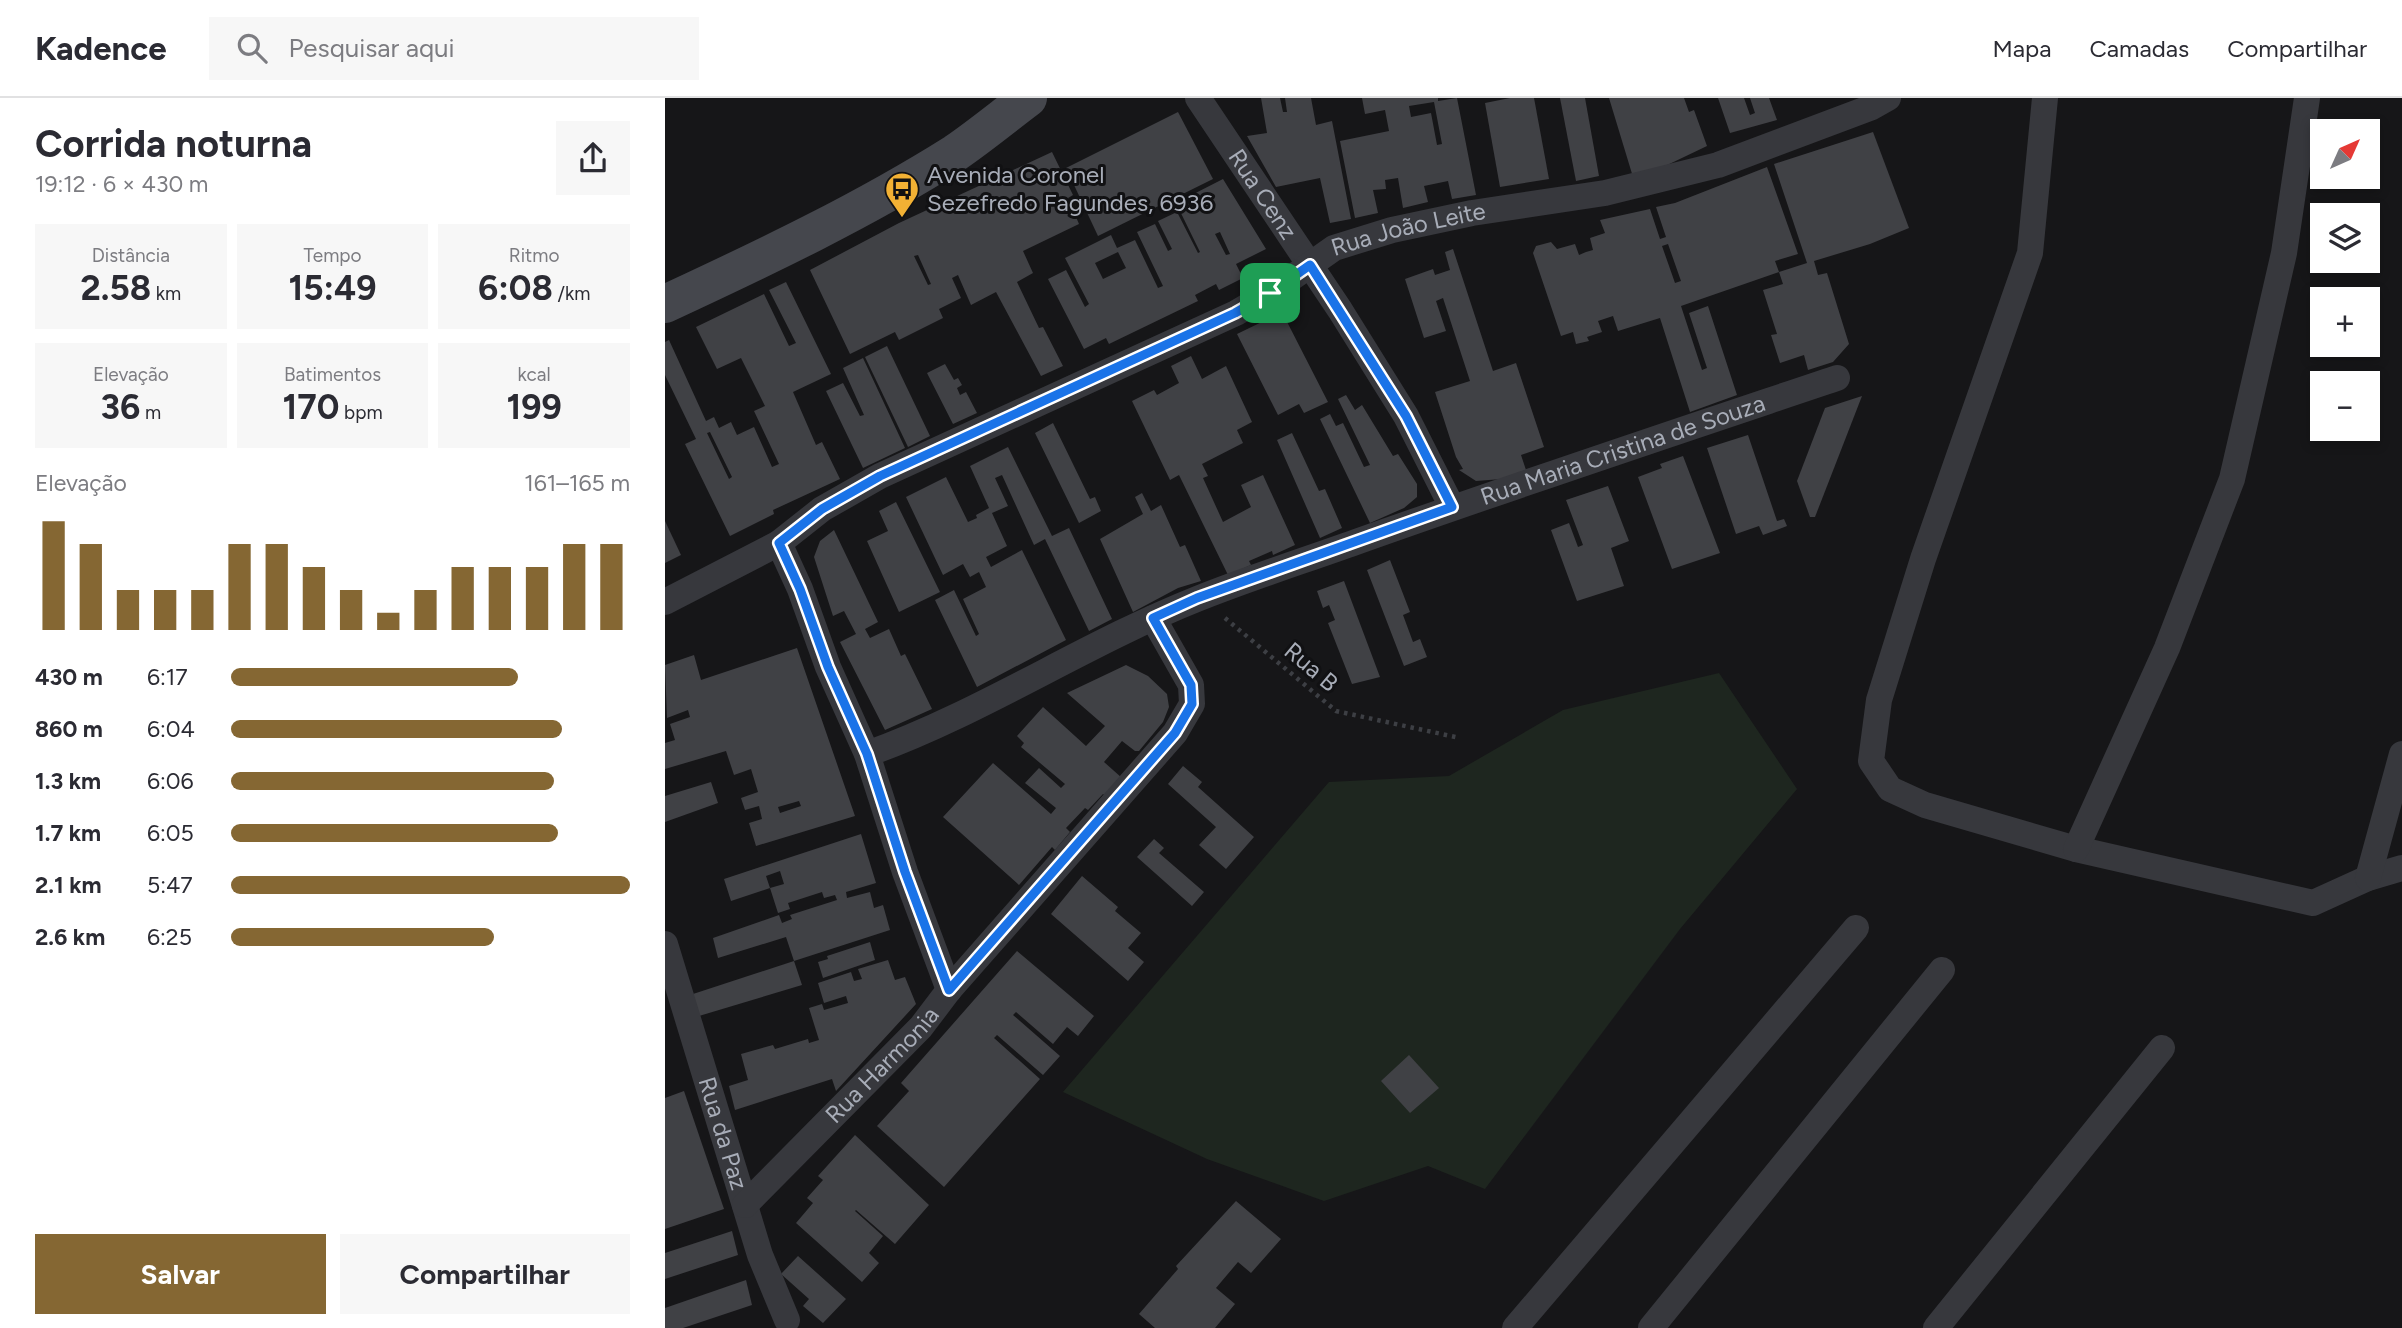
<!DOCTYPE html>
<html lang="pt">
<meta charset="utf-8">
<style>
body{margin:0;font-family:Figtree,sans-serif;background:#f7f7f7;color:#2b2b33;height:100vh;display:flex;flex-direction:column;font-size:26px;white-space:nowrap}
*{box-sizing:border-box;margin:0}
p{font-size:23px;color:#7c7c81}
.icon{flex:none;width:38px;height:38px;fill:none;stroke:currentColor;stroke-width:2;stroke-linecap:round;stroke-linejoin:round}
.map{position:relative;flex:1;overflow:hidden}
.panel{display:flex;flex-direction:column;background:#fff;width:665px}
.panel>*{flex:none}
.needle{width:46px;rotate:45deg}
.fabs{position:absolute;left:1645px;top:21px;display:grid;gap:14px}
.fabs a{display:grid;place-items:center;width:70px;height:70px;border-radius:0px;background:#fff;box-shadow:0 4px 10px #0003;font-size:35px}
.pin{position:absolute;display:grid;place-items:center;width:60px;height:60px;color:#fff;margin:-30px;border-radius:14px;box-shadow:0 4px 10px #0006}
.round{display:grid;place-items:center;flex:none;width:74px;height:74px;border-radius:0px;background:#f7f7f7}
.headline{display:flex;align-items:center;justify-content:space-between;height:119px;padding:0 35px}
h1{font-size:38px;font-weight:700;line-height:52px}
.metrics{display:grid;grid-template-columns:repeat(3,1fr);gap:10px;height:119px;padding:7px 35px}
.metrics div{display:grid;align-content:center;border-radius:0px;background:#f7f7f7;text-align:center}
.metrics b{font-size:35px;font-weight:700}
.metrics small{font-size:19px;font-weight:400}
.metrics p{font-size:19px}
.chart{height:196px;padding:14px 35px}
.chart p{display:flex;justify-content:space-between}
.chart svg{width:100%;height:126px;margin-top:7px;stroke:#856733;stroke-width:6}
.cta{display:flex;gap:14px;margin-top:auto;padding:14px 35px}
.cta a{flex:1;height:80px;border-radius:0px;background:#856733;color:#fff;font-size:28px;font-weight:700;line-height:80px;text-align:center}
.cta a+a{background:#f7f7f7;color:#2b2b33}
ul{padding:0 35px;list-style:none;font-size:23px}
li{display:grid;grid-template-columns:112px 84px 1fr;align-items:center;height:52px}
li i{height:18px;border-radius:9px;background:#856733}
header{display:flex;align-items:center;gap:42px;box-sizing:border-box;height:98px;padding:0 35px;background:#fff;border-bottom:2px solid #e1e1e2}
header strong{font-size:33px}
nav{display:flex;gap:38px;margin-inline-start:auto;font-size:24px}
.search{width:490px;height:63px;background:#f7f7f7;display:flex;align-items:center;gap:18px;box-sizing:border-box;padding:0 24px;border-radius:0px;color:#7c7c81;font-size:26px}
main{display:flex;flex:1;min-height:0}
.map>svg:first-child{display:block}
.green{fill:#1e261f}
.building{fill:#404145;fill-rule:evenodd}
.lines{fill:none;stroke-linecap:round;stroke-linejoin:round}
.path{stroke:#3d3f44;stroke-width:4.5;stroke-dasharray:3.5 5;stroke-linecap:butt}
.street{stroke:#37383d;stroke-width:26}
.secondary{stroke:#45474d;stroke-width:38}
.route-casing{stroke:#fff;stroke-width:14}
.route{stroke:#1a73e8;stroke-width:9}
.labels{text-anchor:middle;stroke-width:6;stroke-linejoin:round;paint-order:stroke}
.poi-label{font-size:24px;fill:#a8adb8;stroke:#111113;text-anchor:start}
.street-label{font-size:24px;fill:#a8adb8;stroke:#111113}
</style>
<header>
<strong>Kadence</strong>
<div class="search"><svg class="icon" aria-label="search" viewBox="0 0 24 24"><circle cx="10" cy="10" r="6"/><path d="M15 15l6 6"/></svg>Pesquisar aqui</div>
<nav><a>Mapa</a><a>Camadas</a><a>Compartilhar</a></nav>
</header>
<main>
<section class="panel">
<div class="headline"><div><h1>Corrida noturna</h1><p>19:12 · 6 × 430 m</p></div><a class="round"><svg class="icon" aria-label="share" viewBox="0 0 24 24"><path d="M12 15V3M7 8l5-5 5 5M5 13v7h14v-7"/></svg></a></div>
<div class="metrics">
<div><p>Distância</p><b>2.58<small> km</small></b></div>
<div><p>Tempo</p><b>15:49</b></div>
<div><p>Ritmo</p><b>6:08<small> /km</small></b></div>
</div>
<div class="metrics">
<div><p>Elevação</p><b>36<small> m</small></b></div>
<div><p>Batimentos</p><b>170<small> bpm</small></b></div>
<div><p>kcal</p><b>199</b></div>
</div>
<div class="chart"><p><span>Elevação</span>161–165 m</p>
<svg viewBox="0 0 160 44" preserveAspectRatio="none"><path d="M5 44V6M15 44V14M25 44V30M35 44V30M45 44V30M55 44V14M65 44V14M75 44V22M85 44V30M95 44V38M105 44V30M115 44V22M125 44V22M135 44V22M145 44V14M155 44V14"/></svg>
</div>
<ul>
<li><b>430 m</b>6:17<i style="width:72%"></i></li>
<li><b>860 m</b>6:04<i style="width:83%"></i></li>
<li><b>1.3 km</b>6:06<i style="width:81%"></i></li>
<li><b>1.7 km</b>6:05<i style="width:82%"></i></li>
<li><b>2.1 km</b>5:47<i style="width:100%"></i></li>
<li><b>2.6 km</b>6:25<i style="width:66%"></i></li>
</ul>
<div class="cta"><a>Salvar</a><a>Compartilhar</a></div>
</section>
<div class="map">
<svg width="1737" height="1230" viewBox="0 0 1737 1230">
<rect width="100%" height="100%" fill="#161618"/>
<polygon class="green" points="1054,575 1132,691 1015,831 820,1091 763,1068 659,1103 542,1061 398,994 664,684 784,678 898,612"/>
<g class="building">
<polygon points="596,0 615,0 618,14 622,14 620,0 646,0 651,27 667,23 686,121 665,125 655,80 611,89 582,38 602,35"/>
<path d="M 697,0 L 773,0 L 773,3 L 792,0 L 811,97 L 787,101 L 783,83 L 759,88 L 763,104 L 738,110 L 733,80 L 720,82 L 721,91 L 708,92 L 713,115 L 690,120 L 675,43 L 724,33 L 720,12 L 700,16 ZM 769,4 L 777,46 L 772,47 L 766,15 L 746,19 L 744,8 Z"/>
<polygon points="845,0 869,0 884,81 835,89 820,5"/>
<polygon points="895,0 920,0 934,78 911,83"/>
<polygon points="944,0 1019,0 1024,14 1029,12 1042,48 996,70 968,79"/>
<polygon points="1053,0 1079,0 1085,17 1090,15 1085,0 1104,0 1112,22 1065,35"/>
<polygon points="513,14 548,81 433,138 401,70"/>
<polygon points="1208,34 1244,130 1205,146 1149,163 1153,177 1162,175 1184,246 1168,264 1143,272 1139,257 1115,265 1106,237 1112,236 1098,192 1118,186 1114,174 1142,165 1109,66"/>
<path d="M 387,54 L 408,97 L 403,100 L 414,126 L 358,153 L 368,175 L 352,184 L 374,230 L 378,229 L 398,268 L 376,278 L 331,194 L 306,207 L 293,177 L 287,180 L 296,200 L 274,211 L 278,220 L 234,242 L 230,234 L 185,256 L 145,172 L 234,125 ZM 253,157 L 266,186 L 263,187 L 249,158 Z"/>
<path d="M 1102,69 L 1133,156 L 1110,163 L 1114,174 L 1016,208 L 1037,272 L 1042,270 L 1024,215 L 1043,208 L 1072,297 L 1025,314 L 995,220 L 953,233 L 948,218 L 933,223 L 937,234 L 922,239 L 924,243 L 911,246 L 908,234 L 896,238 L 868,155 L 871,148 L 886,144 L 892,151 L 910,146 L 914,157 L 921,154 L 928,152 L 925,140 L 940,135 L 935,122 L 985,111 L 995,141 L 1001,139 L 991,109 L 1010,105 ZM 1003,146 L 1016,183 L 1010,185 L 997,148 Z"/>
<path d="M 558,81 L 601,151 L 571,166 L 578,180 L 554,192 L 551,186 L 530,197 L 533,203 L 444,246 L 441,240 L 419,251 L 383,181 L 401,172 L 420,209 L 424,206 L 400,160 L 446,137 L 452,150 L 470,142 L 493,190 L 498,188 L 472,134 L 490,126 L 503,153 L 507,151 L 493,123 L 512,114 L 533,155 L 535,154 L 511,105 ZM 555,134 L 565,156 L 561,157 L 550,136 ZM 453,154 L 461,170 L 438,181 L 430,165 Z"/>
<polygon points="788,151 828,273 851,265 879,349 856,357 861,372 837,381 811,383 794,372 798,371 791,359 770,294 805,283 778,200 771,203 781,233 759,240 740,181 768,171 770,177 785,172 780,154"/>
<path d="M 121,184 L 166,276 L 128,294 L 151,347 L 157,344 L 175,381 L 108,412 L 109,416 L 65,438 L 20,346 L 31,341 L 0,277 L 0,244 L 4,242 L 41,323 L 49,319 L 54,330 L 66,324 L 72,337 L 89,329 L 107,369 L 114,366 L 89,313 L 100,308 L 76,260 L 52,271 L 31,229 L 99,196 L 124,248 L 131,245 L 104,192 ZM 45,334 L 67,379 L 64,381 L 42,335 Z"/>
<polygon points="617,214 663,304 639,315 634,306 613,317 572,236"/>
<polygon points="222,248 265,338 243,349 200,259"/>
<polygon points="526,258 537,281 561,268 587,324 572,332 578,345 537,366 543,378 538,380 558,424 586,409 576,387 598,377 630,447 608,457 607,453 584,463 586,467 563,477 514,377 505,382 467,303 489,292 492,297 514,285 506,268"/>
<polygon points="198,260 240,350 198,370 161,293 178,285 195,318 199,317 178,270"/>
<polygon points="280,266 289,282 293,280 297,287 292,290 295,297 301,294 312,315 288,326 262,275"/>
<polygon points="681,297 690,312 697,307 728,358 733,356 752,386 752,399 739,410 705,425 655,321 665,316 671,328 678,325 699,369 705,367 673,301"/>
<polygon points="1197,298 1150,419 1145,419 1132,383 1160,310"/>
<polygon points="388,325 425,401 430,399 436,413 414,425 370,335"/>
<polygon points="627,335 654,393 660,391 677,430 655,440 612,342"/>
<polygon points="1083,337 1112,423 1119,421 1122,428 1098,437 1094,428 1071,436 1042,350"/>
<polygon points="343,349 387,438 404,430 447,521 424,533 380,441 369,447 337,377 330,380 343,408 327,415 342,448 321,459 326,469 357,452 401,542 312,589 270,502 289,492 311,538 314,536 298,501 321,489 314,474 305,479 298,466 278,477 241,399 281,379 303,424 312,420 311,417 324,410 305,368"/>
<polygon points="1018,358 1055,455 1007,471 973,379 997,370 995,366"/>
<polygon points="943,388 964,443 946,450 959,488 912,503 886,432 904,425 913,449 918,447 901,402"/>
<polygon points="477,395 486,413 496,407 515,449 520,447 536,483 513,490 468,514 435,441 478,416 470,399"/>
<polygon points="231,404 275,494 234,514 202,443 223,433 214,413"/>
<polygon points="0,423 16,457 0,465"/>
<polygon points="169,432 213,524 200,531 205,540 224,531 236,558 240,556 267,611 220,632 175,544 191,536 179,513 168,518 149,459 155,443"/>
<polygon points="725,462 745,514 738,517 748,544 755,541 762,559 739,568 702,472"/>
<polygon points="679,483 715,579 687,586 663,525 670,522 664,507 658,510 652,493"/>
<path d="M 132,550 L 190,718 L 91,748 L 84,725 L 97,721 L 94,708 L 80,712 L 76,700 L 93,694 L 86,671 L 69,677 L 61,653 L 0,671 L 0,645 L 10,642 L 5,626 L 25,619 L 23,612 L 2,620 L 0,567 L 29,557 L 36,582 ZM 134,703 L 136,708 L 115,715 L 113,709 Z"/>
<polygon points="461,567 483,578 502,596 504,609 498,624 474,653 470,653 457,643 439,664 457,680 441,698 438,696 423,712 420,710 401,730 405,734 390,752 387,749 354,787 278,719 328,665 386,716 391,710 360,685 374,670 396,690 400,686 356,649 359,645 352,638 378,609 421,648 440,628 402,595"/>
<polygon points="518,668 537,684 533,689 589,739 561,771 534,747 551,729 503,686"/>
<polygon points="46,684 53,705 0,724 0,698"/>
<path d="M 196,736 L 211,785 L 181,794 L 182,800 L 205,794 L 209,810 L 218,807 L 225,832 L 129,863 L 121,839 L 53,860 L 48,840 L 114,817 L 117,825 L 127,821 L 125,817 L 172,802 L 170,797 L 159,800 L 157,794 L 123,805 L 125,811 L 113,815 L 105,790 L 66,803 L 59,781 ZM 115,773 L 119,786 L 105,790 L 101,778 Z"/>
<polygon points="489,741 499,750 494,755 539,794 527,808 472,759"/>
<polygon points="417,778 453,809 450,813 476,835 463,850 479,864 463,883 386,816"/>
<polygon points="205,844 210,862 158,880 153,864 163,861 162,858"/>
<polygon points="352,853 429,918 413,938 402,929 388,946 351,914 348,917 395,958 378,977 332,937 329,940 375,981 279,1089 212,1028 244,993 236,985"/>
<polygon points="223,862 230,882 240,879 251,906 171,993 167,981 70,1012 64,988 83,982 76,956 108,947 110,951 143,941 144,945 154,942 144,910 157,906 159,912 183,905 181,898 159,905 153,885 186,874 189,883 197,881 193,871"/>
<polygon points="129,863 137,887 34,918 28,896"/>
<polygon points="744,957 774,990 745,1015 716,983"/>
<polygon points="19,993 59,1111 0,1131 0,1000"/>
<polygon points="190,1037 264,1107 230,1146 191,1112 190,1113 218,1138 204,1155 214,1165 197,1184 131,1125 148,1105 142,1100 158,1082 153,1078"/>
<polygon points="571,1103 616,1141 586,1175 573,1164 551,1190 570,1206 550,1230 490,1230 474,1216 513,1171 511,1168"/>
<polygon points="67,1133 73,1157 0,1181 0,1155"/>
<polygon points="133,1158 181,1201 158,1225 138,1208 144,1201 116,1176"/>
<polygon points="81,1182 87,1207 18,1230 0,1230 0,1210"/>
</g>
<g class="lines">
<polyline class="path" points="560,520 671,613 795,640"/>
<g class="street">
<path id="s1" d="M 533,0 L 675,212 L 741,318 L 787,409"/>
<polyline points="1380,0 1365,155 1258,461 1214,602 1206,663 1225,691 1260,707 1411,751 1648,805 1703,780 1737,770"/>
<polyline points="114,445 135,491 163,569 202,656 240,774 284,892"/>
<path id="s2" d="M 0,504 L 114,445 L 157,411 L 215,378 L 571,215 L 605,195 L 669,150 L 727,132 L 807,115 L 940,95 L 1053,67 L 1207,9 L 1223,0"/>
<path id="s3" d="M 202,656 C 317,615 419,546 532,501 C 584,480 638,463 691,444 C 851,387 1011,334 1172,280"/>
<polyline points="1411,751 1502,550 1567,381 1619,155 1642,0"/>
<polyline points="1703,780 1737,656"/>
<path id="s4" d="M 0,846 L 95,1157 L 122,1222"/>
<path id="s5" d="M 80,1107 L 256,929 L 284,892 L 510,635 L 527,606 L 526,587 L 488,520"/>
<polyline points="850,1230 1191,830"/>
<polyline points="986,1230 1277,872"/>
<polyline points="1271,1230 1497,950"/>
</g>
<path class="secondary" d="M 0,206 C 99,160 198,113 290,55 C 315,38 339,18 363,0"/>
</g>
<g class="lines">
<g class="route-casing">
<polygon id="route" points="645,167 741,318 787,409 532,500 488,520 526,587 527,606 510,635 284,892 240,774 202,656 163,569 135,491 114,445 157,411 215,378 570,215 605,195"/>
</g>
<use href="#route" class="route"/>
</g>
<defs>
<g id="bus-pin" transform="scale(1.75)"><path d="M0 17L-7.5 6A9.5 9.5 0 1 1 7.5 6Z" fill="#f2b134" stroke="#111113"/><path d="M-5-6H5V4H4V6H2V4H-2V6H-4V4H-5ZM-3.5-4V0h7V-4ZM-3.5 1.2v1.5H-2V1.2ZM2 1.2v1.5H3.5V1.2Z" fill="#111"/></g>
</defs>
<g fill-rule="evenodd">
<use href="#bus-pin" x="237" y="91"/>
</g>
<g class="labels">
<g class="poi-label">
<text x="262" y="85">Avenida Coronel<tspan x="262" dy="28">Sezefredo Fagundes, 6936</tspan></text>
</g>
<g class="street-label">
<text dy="8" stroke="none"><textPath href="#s1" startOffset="116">Rua Cenz</textPath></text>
<text dy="8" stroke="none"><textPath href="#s2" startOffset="836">Rua João Leite</textPath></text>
<text dy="8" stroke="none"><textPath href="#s3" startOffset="816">Rua Maria Cristina de Souza</textPath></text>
<text transform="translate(646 569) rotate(40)" y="8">Rua B</text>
<text dy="8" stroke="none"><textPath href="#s5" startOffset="196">Rua Harmonia</textPath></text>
<text dy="8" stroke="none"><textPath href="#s4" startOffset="198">Rua da Paz</textPath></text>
</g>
</g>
</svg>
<div class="fabs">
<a><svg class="needle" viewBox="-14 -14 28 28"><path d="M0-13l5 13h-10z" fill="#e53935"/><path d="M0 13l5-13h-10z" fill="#7c7c81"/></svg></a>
<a><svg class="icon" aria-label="layers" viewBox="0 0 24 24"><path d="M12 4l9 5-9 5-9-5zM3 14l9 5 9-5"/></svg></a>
<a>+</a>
<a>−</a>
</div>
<div class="pin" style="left:605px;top:195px;background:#1e9e55"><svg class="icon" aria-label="arrive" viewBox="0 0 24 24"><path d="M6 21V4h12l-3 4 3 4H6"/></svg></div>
</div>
</main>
